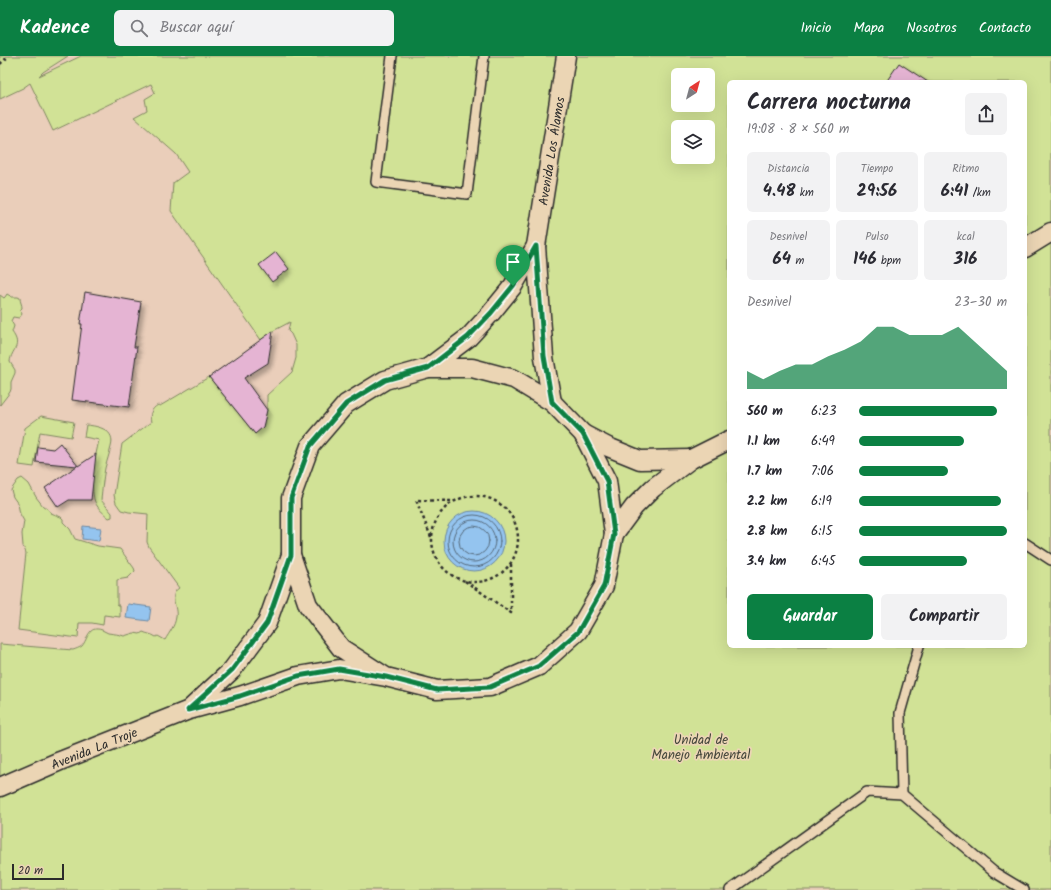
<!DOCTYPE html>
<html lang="es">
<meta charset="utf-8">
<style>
body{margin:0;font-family:Kalam,sans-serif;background:#f2f2f3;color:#2b2b33;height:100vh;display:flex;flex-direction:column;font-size:15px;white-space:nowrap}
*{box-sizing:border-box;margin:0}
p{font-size:13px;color:#7c7c81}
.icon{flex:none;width:22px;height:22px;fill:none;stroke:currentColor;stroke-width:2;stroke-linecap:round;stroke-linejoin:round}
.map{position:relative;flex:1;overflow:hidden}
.side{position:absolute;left:727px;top:24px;width:300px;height:568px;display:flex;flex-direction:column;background:#fff;border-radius:6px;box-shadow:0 4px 16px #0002}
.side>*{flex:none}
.needle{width:26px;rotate:36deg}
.controls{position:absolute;left:671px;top:12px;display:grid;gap:8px}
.controls a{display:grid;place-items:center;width:44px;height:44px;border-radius:6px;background:#fff;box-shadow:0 4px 16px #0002;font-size:20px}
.scale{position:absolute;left:12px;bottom:10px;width:52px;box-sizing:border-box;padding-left:4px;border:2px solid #2b2b2b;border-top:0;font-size:11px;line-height:14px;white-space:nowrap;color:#2b2b2b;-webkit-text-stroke:3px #ebd5b4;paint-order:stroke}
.pin{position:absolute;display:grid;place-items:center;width:34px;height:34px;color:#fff;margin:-41px -17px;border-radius:50% 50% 50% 0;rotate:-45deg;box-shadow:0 0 4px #0007}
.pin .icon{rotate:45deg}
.round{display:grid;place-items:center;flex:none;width:42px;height:42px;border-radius:6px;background:#f2f2f3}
.headline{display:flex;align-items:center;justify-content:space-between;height:68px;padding:0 20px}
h1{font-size:22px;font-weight:700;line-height:30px}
.stats{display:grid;grid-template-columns:repeat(3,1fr);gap:6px;height:68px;padding:4px 20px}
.stats div{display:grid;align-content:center;border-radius:6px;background:#f2f2f3;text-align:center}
.stats b{font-size:17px;font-weight:700}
.stats small{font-size:11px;font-weight:400}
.stats p{font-size:11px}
.chart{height:112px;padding:8px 20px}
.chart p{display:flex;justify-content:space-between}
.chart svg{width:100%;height:72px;margin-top:4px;fill:#0b8043;opacity:.7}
.cta{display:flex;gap:8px;margin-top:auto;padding:8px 20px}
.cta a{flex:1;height:46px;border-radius:6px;background:#0b8043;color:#fff;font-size:16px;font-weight:700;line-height:46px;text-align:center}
.cta a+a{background:#f2f2f3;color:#2b2b33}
ul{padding:0 20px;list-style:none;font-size:13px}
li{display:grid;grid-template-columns:64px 48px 1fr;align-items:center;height:30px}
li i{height:10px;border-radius:5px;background:#0b8043}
header{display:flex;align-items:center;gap:24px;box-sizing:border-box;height:56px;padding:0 20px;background:#0b8043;color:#fff}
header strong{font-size:19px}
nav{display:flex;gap:22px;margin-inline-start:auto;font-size:14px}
.search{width:280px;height:36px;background:#f2f2f3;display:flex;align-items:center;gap:10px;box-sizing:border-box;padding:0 14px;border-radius:6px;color:#7c7c81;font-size:15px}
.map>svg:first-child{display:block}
.green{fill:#d1e296;stroke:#7e8660;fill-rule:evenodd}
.water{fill:#94c4ef;stroke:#6a87a1}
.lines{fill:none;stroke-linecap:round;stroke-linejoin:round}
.shore{stroke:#556879;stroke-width:1}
.building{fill:#e5b4d3;stroke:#2b2b2b;filter:url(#shadow)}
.lane-casing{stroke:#2b2b2b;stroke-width:12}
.street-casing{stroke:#2b2b2b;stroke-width:21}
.path{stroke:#2b2b2b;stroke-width:2.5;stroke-dasharray:3 3;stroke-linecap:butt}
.lane{stroke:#ebd5b4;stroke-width:9}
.street{stroke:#ebd5b4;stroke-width:18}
.route-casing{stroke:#fff;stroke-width:8}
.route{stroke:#0b8043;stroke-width:5}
.labels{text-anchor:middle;stroke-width:3.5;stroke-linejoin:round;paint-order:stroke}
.street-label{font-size:13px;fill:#2b2b2b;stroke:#ebd5b4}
.park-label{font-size:13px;fill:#44463b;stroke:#ebd5b4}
</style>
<header>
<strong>Kadence</strong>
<div class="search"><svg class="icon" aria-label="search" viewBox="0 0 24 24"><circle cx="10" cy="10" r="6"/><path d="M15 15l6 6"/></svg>Buscar aquí</div>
<nav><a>Inicio</a><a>Mapa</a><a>Nosotros</a><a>Contacto</a></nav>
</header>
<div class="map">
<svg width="1051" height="834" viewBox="0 0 1051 834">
<defs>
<filter id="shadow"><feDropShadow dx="3.5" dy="3.5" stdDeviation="2" flood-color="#0004"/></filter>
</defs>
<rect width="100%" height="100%" fill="#eaceba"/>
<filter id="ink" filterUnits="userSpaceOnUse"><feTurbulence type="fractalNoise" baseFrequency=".025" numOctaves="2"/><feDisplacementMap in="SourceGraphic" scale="8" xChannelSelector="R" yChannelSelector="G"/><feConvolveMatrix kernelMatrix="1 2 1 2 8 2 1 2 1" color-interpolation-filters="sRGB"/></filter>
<g filter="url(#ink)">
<g class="green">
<path d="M 0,0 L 68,0 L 43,16 L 39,20 L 81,0 L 1051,0 L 1051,834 L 0,834 L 0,588 L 73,594 C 76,593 79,592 82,590 C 88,583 88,569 102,574 C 104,575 106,576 108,577 C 114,578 119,578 124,580 L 134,577 L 140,578 L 143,576 C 147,578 152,578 156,581 L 158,580 L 165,584 C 169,577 175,570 176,561 C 178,551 168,539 179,532 L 149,491 L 147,486 L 148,458 L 129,456 L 121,454 L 116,447 L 114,439 L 122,388 L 151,366 C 149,359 151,353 158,349 L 160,350 L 209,321 L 255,378 L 263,371 L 267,354 L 267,339 L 292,316 L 296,302 L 296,289 L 291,278 L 288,275 L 290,266 L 273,275 L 261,284 L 171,155 L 173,127 L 188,116 L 176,98 L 134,61 L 147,54 L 145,43 L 155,37 L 151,28 L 53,75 L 30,27 L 23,32 L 0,43 ZM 678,19 L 708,19 L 708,49 L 678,49 ZM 729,26 L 1025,26 L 1025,590 L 729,590 ZM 678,71 L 708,71 L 708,101 L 678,101 Z"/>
<path d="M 7,238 L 12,241 L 18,241 L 20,242 C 20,246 22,248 22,252 L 20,254 L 22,258 L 19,262 L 13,261 L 11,265 L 14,270 L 12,276 C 23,291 11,293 10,306 L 15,314 L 15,317 L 11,326 L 11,333 L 10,336 L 0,349 L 0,239 L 4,242 L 5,241 Z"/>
<polygon points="41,360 74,366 71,381 40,376 34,411 19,409 25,372"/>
<path d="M 86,369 C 99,370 116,374 111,391 C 109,399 107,405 105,412 C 103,423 102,433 101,444 L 112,457 L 112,461 L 109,462 C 103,457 96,451 94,443 C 90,424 95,402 99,384 L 84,381 Z"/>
<polygon points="22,422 29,428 36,441 43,450 48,453 51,457 61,461 63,463 63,466 70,473 75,483 98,490 120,493 134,512 135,515 128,522 117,524 117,548 120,550 120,561 104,559 103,569 92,567 79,567 78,582 18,574 26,497 23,490 22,478 24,465 20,458 18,448 13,441 11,434 18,424"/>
</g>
<g class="water">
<circle cx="474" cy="485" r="30"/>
<polygon points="83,470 101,472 99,485 82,483"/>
<polygon points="128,548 151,551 149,565 126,562"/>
</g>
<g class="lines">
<g class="shore">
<circle cx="474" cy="485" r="26"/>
<circle cx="474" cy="485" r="21"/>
<circle cx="474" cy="485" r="15"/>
</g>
</g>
<g class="building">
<polygon points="899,7 928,26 886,26"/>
<polygon points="276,196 289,213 272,226 259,209"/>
<polygon points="85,236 141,246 134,291 137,291 129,351 72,344 82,268 80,268"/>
<polygon points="273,275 268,307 244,322 267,354 263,371 255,378 209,321"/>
<polygon points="60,387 78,410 96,398 91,444 69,444 58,451 45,432 77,410 36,406 38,391 53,393"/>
</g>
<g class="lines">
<g class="lane-casing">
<g id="lane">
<polyline points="392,0 376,126 467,138 484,0"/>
<polyline points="1025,487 1051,504"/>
<polyline points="902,738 900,657 919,590"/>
<polyline points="730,834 867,736 902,738 994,816 1024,834"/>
</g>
</g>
<g class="street-casing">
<g id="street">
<polyline points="1025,192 1051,176"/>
<polyline points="428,312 469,281 491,257 513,230 536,190"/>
<polyline points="552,346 544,301 536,190 566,0"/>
<polyline points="583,378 608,391 640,404 691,403"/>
<polyline points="614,478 634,451 653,432 691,403 729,384"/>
<polyline points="191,652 232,614 267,567 291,499"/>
<polyline points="0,731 60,705 189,654 240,640 298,620 339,613 386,621 437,634 490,631 539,610 578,575 604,530 614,478 607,425 583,378 552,346 514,323 472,312 428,312 385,324 346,348 310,390 291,442 291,499 308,549 341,592 386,621"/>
</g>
</g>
<g class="path">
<polyline points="0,8 9,0"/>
<circle cx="475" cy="483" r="43"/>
<polyline points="431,481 416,444 452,445"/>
<polyline points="465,525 511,557 511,507"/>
</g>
<use href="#lane" class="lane"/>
<use href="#street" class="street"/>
</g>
</g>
<g class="lines" filter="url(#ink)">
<g class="route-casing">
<polygon id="route" points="536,190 544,300 552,346 583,378 607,425 614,478 604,530 578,576 539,610 490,631 437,634 386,621 339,613 298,620 240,640 188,654 232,614 267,567 291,499 291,442 310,390 346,348 385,324 428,312 468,281 491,257 513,230"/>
</g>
<use href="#route" class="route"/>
</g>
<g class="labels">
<g class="street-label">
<text transform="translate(551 95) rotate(-81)" y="5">Avenida Los Álamos</text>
<text transform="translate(94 692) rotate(-22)" y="5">Avenida La Troje</text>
</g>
<g class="park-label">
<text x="701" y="688">Unidad de<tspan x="701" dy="15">Manejo Ambiental</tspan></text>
</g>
</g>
</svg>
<div class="controls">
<a><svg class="needle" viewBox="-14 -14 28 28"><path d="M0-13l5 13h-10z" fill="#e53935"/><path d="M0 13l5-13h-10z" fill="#7c7c81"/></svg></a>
<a><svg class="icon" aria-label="layers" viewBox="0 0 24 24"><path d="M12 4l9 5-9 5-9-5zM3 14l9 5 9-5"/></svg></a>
</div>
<div class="scale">20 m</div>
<div class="pin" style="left:513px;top:230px;background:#1e9e55"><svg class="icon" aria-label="arrive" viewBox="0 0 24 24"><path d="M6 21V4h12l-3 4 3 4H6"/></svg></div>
<section class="side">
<div class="headline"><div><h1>Carrera nocturna</h1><p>19:08 · 8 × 560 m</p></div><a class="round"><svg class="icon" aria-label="share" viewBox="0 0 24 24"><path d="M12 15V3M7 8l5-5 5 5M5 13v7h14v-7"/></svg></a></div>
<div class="stats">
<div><p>Distancia</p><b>4.48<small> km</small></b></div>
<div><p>Tiempo</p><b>29:56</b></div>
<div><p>Ritmo</p><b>6:41<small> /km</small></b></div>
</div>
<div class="stats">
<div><p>Desnivel</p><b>64<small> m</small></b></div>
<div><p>Pulso</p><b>146<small> bpm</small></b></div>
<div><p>kcal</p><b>316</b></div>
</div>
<div class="chart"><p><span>Desnivel</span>23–30 m</p>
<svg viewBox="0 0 160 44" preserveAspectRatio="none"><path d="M0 44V33L10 38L20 33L30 29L40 29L50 24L60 20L70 15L80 6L90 6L100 11L110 11L120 11L130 6L140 15L150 24L160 33V44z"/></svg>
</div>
<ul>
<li><b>560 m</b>6:23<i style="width:93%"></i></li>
<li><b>1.1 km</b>6:49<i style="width:71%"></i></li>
<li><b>1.7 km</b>7:06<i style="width:60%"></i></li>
<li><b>2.2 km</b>6:19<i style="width:96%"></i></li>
<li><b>2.8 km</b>6:15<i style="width:100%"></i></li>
<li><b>3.4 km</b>6:45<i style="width:73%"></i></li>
</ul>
<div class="cta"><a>Guardar</a><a>Compartir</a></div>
</section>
</div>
